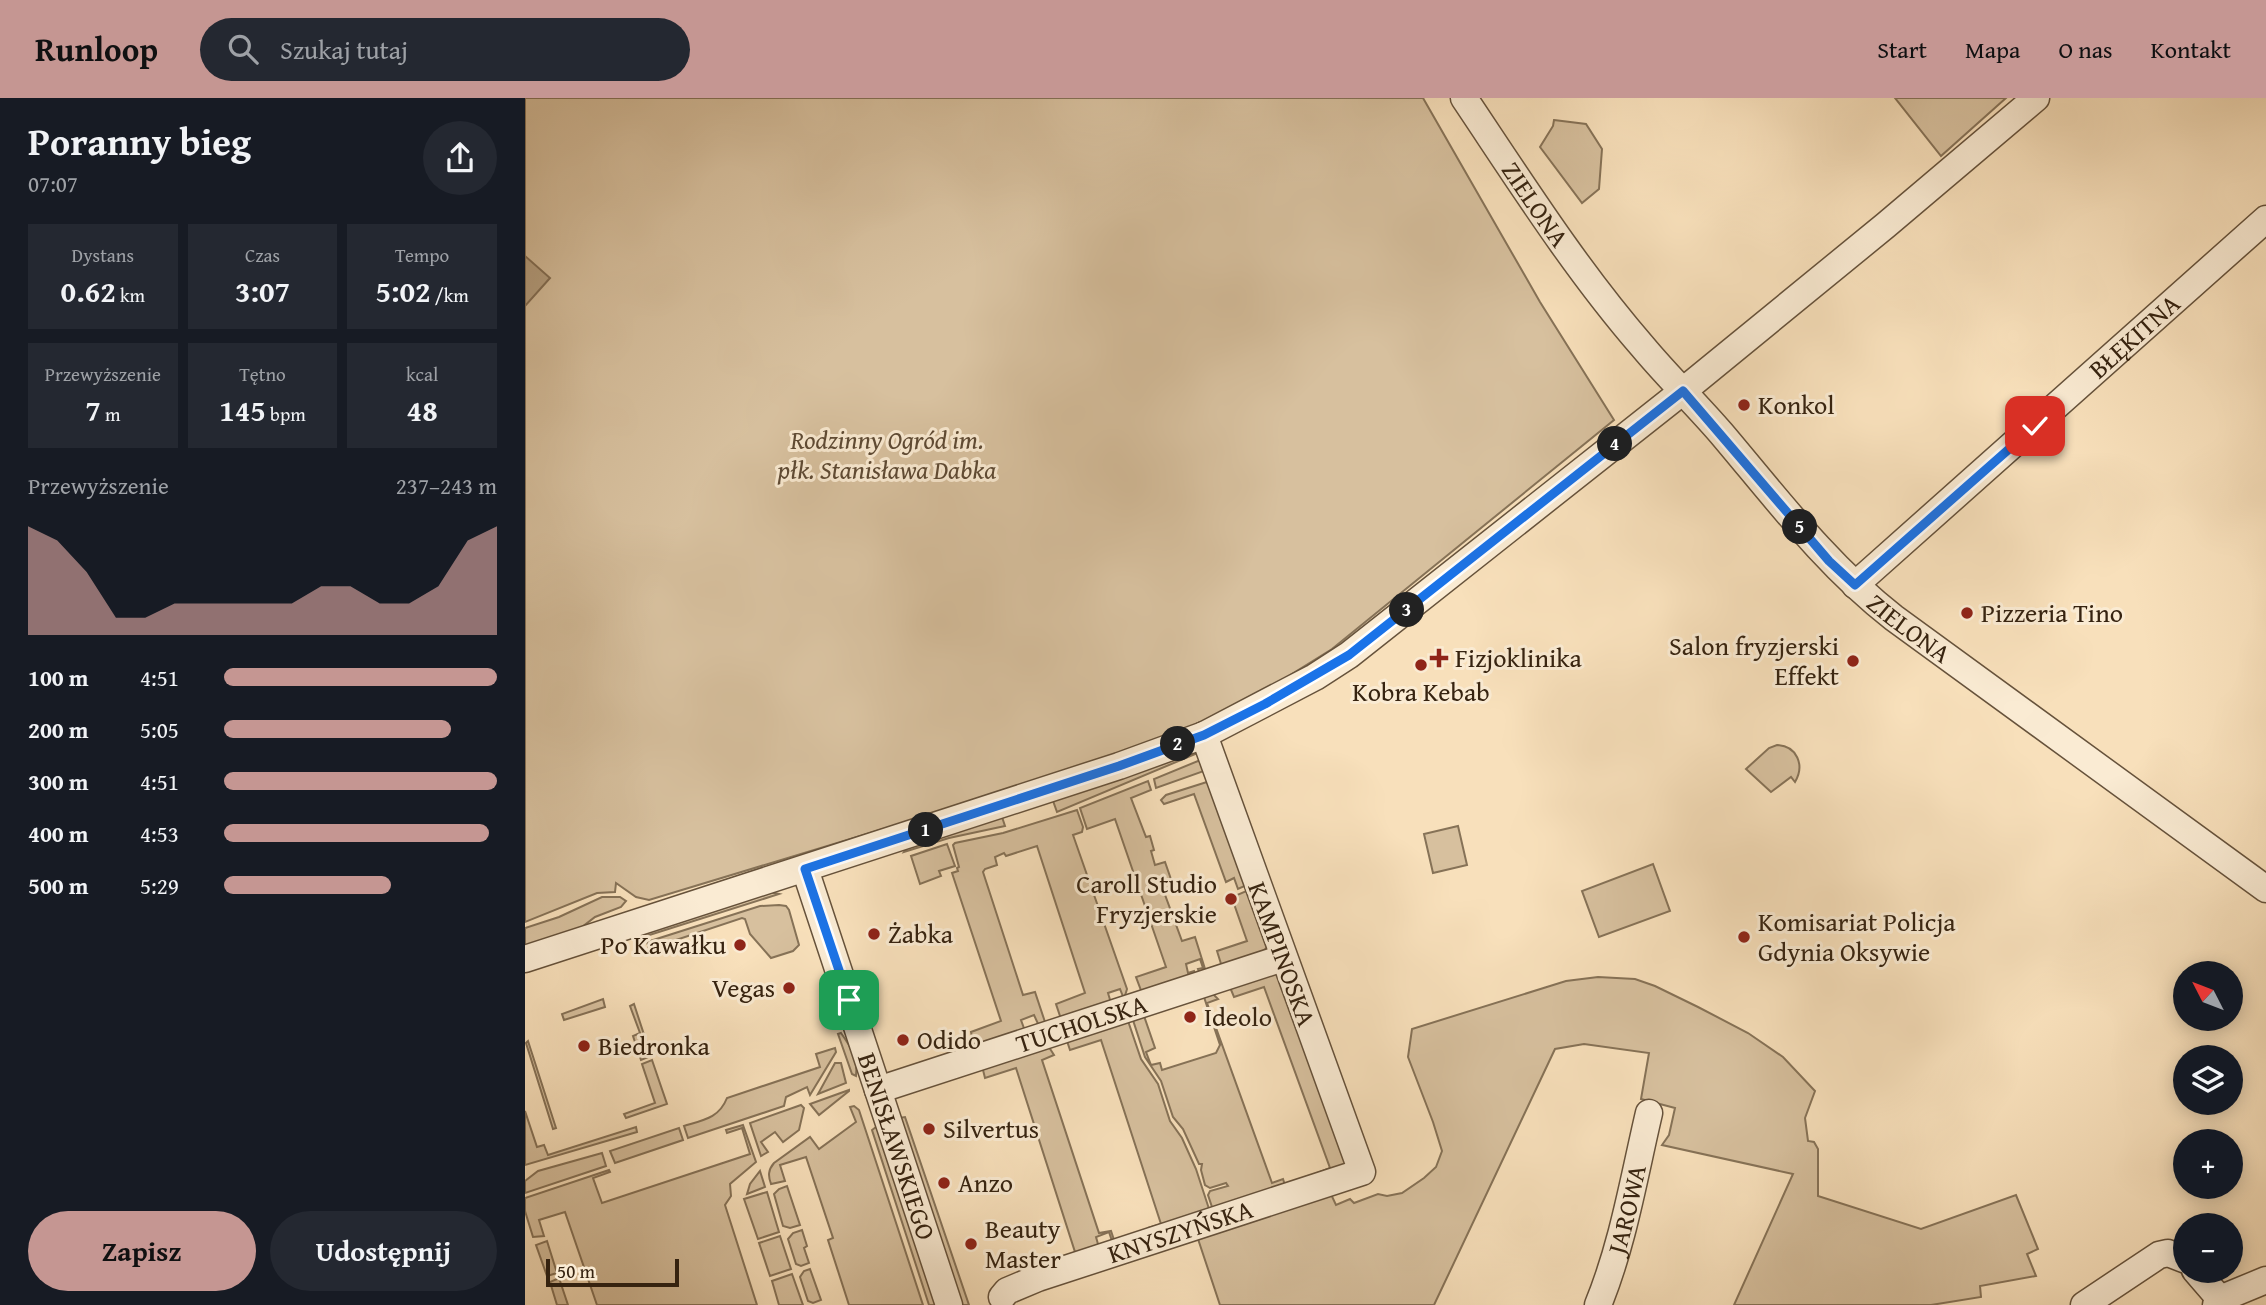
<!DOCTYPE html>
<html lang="pl">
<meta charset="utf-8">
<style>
body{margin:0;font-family:"Gentium Book Plus",serif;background:#242831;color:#f1f3f6;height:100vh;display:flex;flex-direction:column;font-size:26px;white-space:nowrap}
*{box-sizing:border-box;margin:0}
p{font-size:23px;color:#9ea1a6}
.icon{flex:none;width:38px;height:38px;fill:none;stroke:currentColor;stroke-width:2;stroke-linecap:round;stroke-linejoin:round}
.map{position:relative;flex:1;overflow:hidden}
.details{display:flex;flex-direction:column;background:#171b24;width:525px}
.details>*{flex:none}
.needle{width:46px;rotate:312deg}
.buttons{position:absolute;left:1648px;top:863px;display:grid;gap:14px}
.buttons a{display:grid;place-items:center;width:70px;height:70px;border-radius:50%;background:#171b24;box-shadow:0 4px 18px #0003;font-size:35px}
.scale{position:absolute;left:21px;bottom:18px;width:133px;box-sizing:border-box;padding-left:7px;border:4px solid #362310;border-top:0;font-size:19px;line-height:24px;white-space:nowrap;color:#362310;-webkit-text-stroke:5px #faebd3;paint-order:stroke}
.pin{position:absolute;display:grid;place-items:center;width:60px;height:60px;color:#fff;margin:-30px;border-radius:14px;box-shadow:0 4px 10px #0006}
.km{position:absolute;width:35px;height:35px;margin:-18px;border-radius:50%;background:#222;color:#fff;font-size:19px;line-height:35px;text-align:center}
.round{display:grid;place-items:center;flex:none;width:74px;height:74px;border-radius:37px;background:#242831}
.headline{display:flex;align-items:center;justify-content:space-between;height:119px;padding:0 28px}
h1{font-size:38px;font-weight:700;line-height:52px}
.stats{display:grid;grid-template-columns:repeat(3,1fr);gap:10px;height:119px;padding:7px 28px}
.stats div{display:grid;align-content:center;border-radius:0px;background:#242831;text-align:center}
.stats b{font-size:30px;font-weight:700}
.stats small{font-size:19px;font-weight:400}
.stats p{font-size:19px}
.chart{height:196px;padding:14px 28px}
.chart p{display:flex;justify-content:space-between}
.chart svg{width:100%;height:126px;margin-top:7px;fill:#c59692;opacity:.7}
.primary-button{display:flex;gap:14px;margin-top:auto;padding:14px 28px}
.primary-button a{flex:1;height:80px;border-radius:42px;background:#c59692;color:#111;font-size:28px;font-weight:700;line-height:80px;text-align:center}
.primary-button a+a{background:#242831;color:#f1f3f6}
ul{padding:0 28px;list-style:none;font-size:23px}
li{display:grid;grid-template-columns:112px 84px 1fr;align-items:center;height:52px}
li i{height:18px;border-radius:9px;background:#c59692}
header{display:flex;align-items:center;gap:42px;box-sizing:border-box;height:98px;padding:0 35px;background:#c59692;color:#111}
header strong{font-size:33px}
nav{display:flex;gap:38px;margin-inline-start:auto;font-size:24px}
.search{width:490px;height:63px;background:#242831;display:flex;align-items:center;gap:18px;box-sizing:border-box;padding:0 24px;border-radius:38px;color:#9ea1a6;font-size:26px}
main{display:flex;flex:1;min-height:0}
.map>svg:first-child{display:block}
.green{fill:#d7c09e;stroke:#867257;stroke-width:2}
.water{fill:#b6a081;stroke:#836e54;stroke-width:2}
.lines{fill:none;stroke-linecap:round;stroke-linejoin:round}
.minor-casing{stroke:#66523b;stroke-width:29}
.minor{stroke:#faebd3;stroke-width:26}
.route-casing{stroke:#fff;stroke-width:14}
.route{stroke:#1a73e8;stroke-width:9}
.poi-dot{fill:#8f2418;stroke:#faebd3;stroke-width:2.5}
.labels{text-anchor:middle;stroke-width:6;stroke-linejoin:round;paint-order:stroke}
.street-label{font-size:26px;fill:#362310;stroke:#faebd3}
.poi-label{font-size:26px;fill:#362310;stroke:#faebd3;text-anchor:start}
.park-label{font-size:26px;font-style:italic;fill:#5e4a34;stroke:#faebd3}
</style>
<header>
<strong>Runloop</strong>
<div class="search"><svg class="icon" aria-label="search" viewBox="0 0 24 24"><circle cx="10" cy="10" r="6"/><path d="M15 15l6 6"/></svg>Szukaj tutaj</div>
<nav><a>Start</a><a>Mapa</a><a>O nas</a><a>Kontakt</a></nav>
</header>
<main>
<section class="details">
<div class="headline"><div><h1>Poranny bieg</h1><p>07:07</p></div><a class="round"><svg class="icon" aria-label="share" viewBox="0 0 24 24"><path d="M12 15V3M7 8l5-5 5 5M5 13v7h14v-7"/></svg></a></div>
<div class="stats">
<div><p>Dystans</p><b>0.62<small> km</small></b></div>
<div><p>Czas</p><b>3:07</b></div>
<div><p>Tempo</p><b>5:02<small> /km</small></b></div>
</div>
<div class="stats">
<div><p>Przewyższenie</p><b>7<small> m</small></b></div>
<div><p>Tętno</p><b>145<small> bpm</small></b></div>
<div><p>kcal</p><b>48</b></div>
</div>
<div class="chart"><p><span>Przewyższenie</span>237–243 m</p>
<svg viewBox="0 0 160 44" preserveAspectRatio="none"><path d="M0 44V6L10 11L20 22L30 38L40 38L50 33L60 33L70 33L80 33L90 33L100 27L110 27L120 33L130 33L140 27L150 11L160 6V44z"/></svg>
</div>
<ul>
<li><b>100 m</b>4:51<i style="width:100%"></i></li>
<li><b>200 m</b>5:05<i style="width:83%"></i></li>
<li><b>300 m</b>4:51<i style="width:100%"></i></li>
<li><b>400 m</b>4:53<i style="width:97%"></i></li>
<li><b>500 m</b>5:29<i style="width:61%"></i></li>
</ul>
<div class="primary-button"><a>Zapisz</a><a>Udostępnij</a></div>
</section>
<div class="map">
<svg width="1741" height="1207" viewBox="0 0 1741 1207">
<rect width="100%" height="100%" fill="#f8e0bb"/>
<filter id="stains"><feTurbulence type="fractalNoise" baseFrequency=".00286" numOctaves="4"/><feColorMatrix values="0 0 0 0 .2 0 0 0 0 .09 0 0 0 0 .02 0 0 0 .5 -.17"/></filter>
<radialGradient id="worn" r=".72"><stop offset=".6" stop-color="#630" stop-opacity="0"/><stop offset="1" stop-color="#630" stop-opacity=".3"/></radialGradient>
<g class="green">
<polygon points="0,0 898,0 1015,204 1089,322 807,551 735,596 618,652 124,802 111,799 91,785 90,794 72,795 0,824"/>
<polygon points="1370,0 1481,0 1416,58"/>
<polygon points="1029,22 1061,26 1077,51 1074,91 1057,105 1015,49 1028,28"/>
<path d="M 1252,647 C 1272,648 1280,667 1270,684 L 1266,679 L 1246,694 L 1221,671 L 1244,650 Z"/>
<polygon points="670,652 675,654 532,714 527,700"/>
<polygon points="673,663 676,663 679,673 631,690 629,681"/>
<polygon points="623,683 626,692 606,700 621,739 625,738 629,752 626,753 630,767 640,764 649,790 639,794 657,843 670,839 681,874 675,876 673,871 678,870 675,861 661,866 663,875 669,873 670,878 617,895 611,879 641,869 590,721 562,731 555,710"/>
<polygon points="685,683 724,786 713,791 709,780 701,784 669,696 639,706 636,702 641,697"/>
<polygon points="552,712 558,729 557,734 548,737 602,891 599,901 595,891 583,895 586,905 536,921 531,906 560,895 512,748 481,758 479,755 470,759 472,767 460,771 458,774 498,897 510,894 520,924 514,928 509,917 496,922 500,933 449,949 446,934 476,923 427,775 433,773 432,770 434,769 428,747 430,745 478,735"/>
<polygon points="476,716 480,728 424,740 379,754 383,748"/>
<polygon points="933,728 942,767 908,775 899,736"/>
<polygon points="422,746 430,768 414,773 416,778 395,786 386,758"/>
<polygon points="1128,766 1145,813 1074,839 1057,793"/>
<polygon points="726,791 744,847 737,855 697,869 692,853 722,843 708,803 713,801 712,797"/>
<polygon points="245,794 254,796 118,839 122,834"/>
<polygon points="77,799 95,799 101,803 96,809 70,819 48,836 0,851 0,830 34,819"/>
<polygon points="254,807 261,808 264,812 274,847 268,853 246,860 225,836 220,821 217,820 124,851 122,844 235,808"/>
<polygon points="752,872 826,1067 793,1078 792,1075 805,1070 739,889 709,899 704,887"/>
<polygon points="1073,879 1110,881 1130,888 1173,909 1223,935 1258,959 1290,993 1280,1020 1283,1043 1289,1044 1293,1051 1293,1098 1396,1131 1491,1097 1513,1151 1502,1156 1511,1178 1455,1188 1456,1199 1406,1207 1209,1207 1268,1076 1137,1047 1144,1037 1150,1010 1116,1001 1124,955 1059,946 1030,951 909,1207 695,1207 671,1135 804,1092 811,1107 825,1101 829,1105 853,1096 862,1098 877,1095 899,1080 911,1069 917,1053 908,1024 883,959 887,931 1041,883"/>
<polygon points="685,893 693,901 682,905 747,1085 758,1081 762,1093 689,1115 683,1097 685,1093 703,1088 701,1085 685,1090 680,1087 676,1072 677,1066 674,1066 658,1031 648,1019 636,983 620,959 607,919 618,915 630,950 621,954 626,967 635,965 637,972 691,955 695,947 678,896"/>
<polygon points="78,901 80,909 39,922 37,916"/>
<polygon points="109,906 126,958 116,962 108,938 115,935 105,908"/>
<polygon points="602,920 616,961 633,986 645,1023 657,1040 671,1071 686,1117 625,1137 623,1130 636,1126 576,942 545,952 541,940"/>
<path d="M 316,935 C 326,949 333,961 331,978 L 327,976 L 313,936 Z"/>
<polygon points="3,943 31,1030 28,1031 1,945"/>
<polygon points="522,946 529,957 517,962 574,1135 586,1133 591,1148 589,1149 584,1134 571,1139 575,1153 551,1157 491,970 460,980 457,968"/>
<path d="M 310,950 L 311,954 L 285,997 L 282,989 L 261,999 L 259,1008 L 163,1040 L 159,1028 C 179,1022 194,1020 202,1000 L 295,969 L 291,956 Z"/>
<polygon points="127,962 142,1006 101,1020 99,1016 130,1005 117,966"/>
<polygon points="310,965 316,965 321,985 293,996"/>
<polygon points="324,992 324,993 294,1017 285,1006"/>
<polygon points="276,1007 279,1010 274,1032 258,1044 250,1034 236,1044 243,1054 236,1058 225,1025"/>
<path d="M 329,1008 L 334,1012 L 398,1207 L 324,1207 L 303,1142 L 308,1140 L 281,1059 L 255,1067 L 260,1083 L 246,1086 C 243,1078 243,1072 249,1065 L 285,1039 L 294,1051 L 331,1024 L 325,1009 Z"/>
<polygon points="0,1013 12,1049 19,1047 23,1057 111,1029 112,1034 0,1067"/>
<polygon points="380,1019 444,1207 436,1207 373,1020"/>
<polygon points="355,1026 414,1207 404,1207 347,1032"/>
<polygon points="218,1027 231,1064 205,1086 206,1098 200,1107 232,1207 72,1207 40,1114 14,1122 19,1138 8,1139 0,1113 0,1100 84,1072 85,1074 68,1080 77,1105 225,1056 217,1030 202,1035 201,1032"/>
<polygon points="154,1030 158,1042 90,1065 85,1053"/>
<polygon points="77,1055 81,1068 0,1095 0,1083 13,1073"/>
<polygon points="235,1073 240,1089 222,1096 225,1086"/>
<polygon points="262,1088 275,1127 265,1130 258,1128 249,1096 254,1091"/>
<polygon points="242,1094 254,1134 233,1141 219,1101"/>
<polygon points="277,1132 282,1148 279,1150 284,1165 276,1168 271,1166 263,1141 268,1135"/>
<polygon points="255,1138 266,1171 245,1178 234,1145"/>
<polygon points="22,1143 32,1175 22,1178 11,1147"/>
<polygon points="285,1171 296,1202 288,1205 283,1203 275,1179 279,1173"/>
<polygon points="267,1176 278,1207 254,1207 247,1183"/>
<polygon points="34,1180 43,1207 32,1207 25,1184"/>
</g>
<polygon class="water" points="0,158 25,180 0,208"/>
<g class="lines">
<g class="minor-casing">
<g id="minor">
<path id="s1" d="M 939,0 C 996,85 1051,172 1118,249 C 1143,279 1171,306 1196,335 C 1251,400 1302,468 1369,520 L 1741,791"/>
<path id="s2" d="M 1330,487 L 1741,121"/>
<path id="s3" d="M 280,771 L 424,1207"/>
<polyline points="0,861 594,668 679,637 790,579 824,557 1158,293 1361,127 1511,0"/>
<path id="s4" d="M 353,992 L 758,860"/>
<polyline points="1670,1172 1695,1201"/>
<path id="s5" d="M 477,1199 L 482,1193 L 513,1180 L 837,1074 L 679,637"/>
<path id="s6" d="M 1073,1207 C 1098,1146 1109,1079 1124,1015"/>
<polyline points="1559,1207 1634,1157 1643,1155 1661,1162"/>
<polyline points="1691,1207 1695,1201 1741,1182"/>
</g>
</g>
<use href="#minor" class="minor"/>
</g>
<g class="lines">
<g class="route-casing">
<polyline id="route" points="324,902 280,771 594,668 679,637 740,606 824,557 1158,293 1304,463 1330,487 1510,328"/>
</g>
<use href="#route" class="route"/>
</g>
<g class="poi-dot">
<circle cx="1219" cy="307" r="7"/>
<circle cx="1442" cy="515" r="7"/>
<path d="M910.5 549.5h7v7h7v7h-7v7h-7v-7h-7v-7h7z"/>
<circle cx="1328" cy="563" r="7"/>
<circle cx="896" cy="567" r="7"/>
<circle cx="706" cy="801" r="7"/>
<circle cx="349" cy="836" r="7"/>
<circle cx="1219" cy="839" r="7"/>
<circle cx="215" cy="847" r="7"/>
<circle cx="264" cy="890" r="7"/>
<circle cx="665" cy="919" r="7"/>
<circle cx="378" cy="942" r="7"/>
<circle cx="59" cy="948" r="7"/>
<circle cx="404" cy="1031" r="7"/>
<circle cx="419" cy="1085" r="7"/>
<circle cx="446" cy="1146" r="7"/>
</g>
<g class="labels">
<g class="street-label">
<text dy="9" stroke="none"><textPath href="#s1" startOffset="128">ZIELONA</textPath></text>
<text dy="9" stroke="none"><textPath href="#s2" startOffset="374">BŁĘKITNA</textPath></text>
<text dy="9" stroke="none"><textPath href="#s1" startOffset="695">ZIELONA</textPath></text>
<text transform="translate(757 856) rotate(70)" y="9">KAMPINOSKA</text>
<text dy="9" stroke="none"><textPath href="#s4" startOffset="214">TUCHOLSKA</textPath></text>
<text dy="9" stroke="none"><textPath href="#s3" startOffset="292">BENISŁAWSKIEGO</textPath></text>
<text dy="9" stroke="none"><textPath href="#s6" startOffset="100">JAROWA</textPath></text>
<text dy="9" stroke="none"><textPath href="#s5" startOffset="191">KNYSZYŃSKA</textPath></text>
</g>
<g class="poi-label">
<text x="1233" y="316">Konkol</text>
<text x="1456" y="524">Pizzeria Tino</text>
<text x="1314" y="557" text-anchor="end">Salon fryzjerski<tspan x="1314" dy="30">Effekt</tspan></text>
<text x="930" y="569">Fizjoklinika</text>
<text x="896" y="603" text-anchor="middle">Kobra Kebab</text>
<text x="692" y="795" text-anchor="end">Caroll Studio<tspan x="692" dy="30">Fryzjerskie</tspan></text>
<text x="1233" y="833">Komisariat Policja<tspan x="1233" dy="30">Gdynia Oksywie</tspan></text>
<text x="363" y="845">Żabka</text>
<text x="201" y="856" text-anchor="end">Po Kawałku</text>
<text x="250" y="899" text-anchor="end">Vegas</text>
<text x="679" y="928">Ideolo</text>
<text x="392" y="951">Odido</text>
<text x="73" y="957">Biedronka</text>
<text x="418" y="1040">Silvertus</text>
<text x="433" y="1094">Anzo</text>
<text x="460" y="1140">Beauty<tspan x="460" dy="30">Master</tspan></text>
</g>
<g class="park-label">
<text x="362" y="351">Rodzinny Ogród im.<tspan x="362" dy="30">płk. Stanisława Dabka</tspan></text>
</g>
</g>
<rect width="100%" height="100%" filter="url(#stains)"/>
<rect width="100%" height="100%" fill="url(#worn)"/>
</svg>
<div class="buttons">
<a><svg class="needle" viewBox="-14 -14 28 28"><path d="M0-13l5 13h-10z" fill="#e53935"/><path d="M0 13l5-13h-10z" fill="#9ea1a6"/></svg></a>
<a><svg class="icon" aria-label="layers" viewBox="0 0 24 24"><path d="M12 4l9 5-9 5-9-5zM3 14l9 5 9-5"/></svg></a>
<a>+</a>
<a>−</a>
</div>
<div class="scale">50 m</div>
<div class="pin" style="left:324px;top:902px;background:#1e9e55"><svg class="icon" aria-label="arrive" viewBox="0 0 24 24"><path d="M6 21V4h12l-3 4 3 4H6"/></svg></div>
<div class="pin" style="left:1510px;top:328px;background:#d93025"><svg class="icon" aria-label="check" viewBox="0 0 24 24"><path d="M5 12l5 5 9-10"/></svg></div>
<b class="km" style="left:401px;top:732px">1</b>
<b class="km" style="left:653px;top:646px">2</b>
<b class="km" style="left:882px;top:512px">3</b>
<b class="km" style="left:1090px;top:346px">4</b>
<b class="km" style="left:1275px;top:429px">5</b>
</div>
</main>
